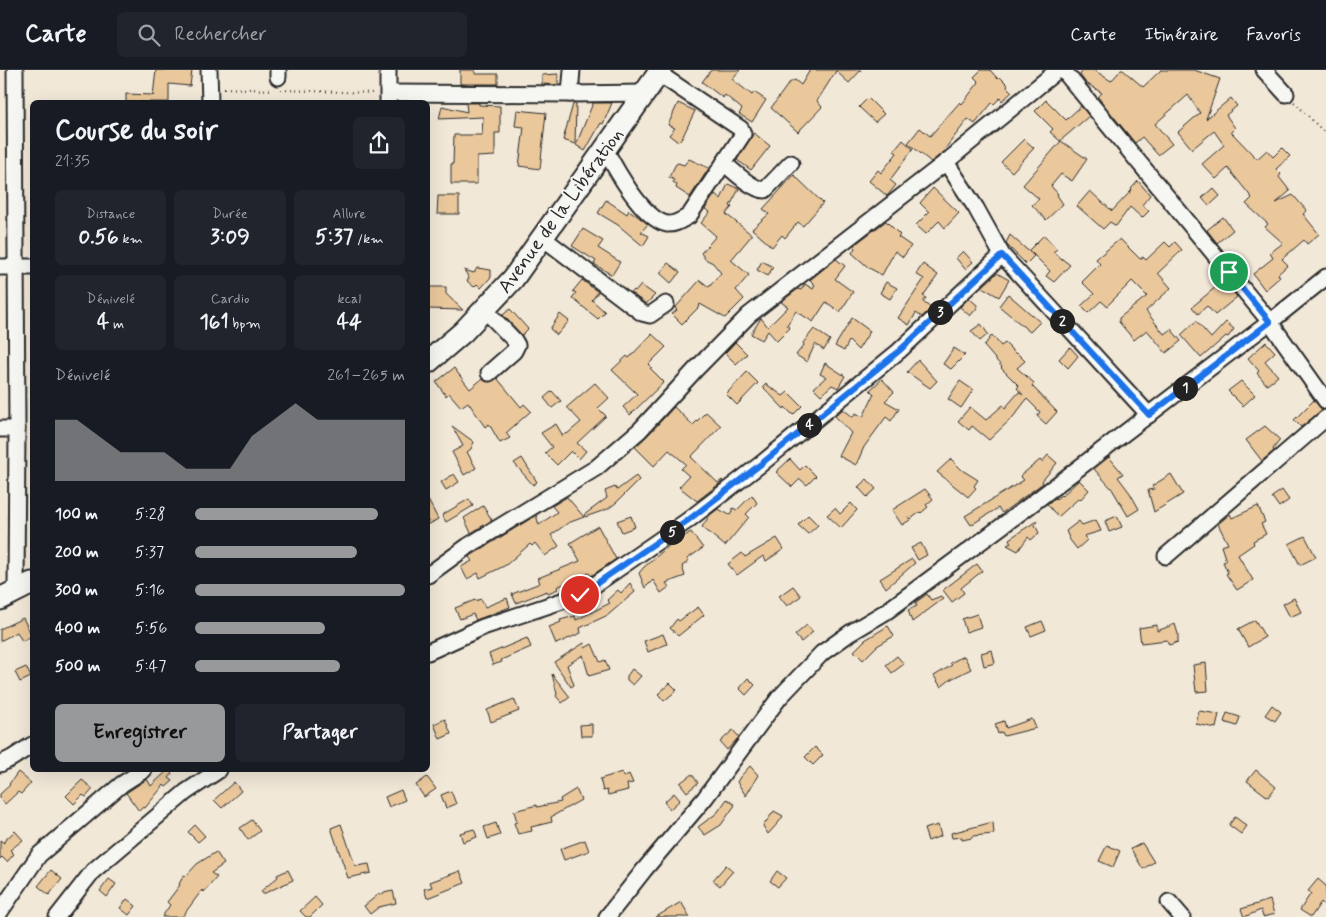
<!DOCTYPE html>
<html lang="fr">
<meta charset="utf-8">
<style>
body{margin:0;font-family:Mynerve,sans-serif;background:#20242c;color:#f1f3f6;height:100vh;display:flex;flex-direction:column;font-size:19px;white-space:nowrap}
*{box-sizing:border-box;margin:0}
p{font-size:16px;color:#9ea1a6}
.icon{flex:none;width:28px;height:28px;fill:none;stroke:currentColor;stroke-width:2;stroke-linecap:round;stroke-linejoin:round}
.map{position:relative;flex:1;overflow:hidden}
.panel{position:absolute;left:30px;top:30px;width:400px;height:672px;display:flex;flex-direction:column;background:#171b24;border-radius:8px;box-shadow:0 5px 20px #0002}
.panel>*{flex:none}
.pin{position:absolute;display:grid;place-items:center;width:42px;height:42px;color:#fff;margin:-21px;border:2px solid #fff;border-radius:50%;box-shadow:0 1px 5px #0007}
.km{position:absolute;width:25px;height:25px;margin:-12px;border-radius:50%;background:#222;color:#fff;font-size:14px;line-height:25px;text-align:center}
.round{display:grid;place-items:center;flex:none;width:52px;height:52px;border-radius:8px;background:#20242c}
.summary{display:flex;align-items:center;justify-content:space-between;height:85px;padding:0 25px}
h1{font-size:28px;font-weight:800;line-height:38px}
.figures{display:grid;grid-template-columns:repeat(3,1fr);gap:8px;height:85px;padding:5px 25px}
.figures div{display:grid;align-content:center;border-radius:8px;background:#20242c;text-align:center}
.figures b{font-size:21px;font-weight:800}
.figures small{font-size:14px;font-weight:400}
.figures p{font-size:14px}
.chart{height:140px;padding:10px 25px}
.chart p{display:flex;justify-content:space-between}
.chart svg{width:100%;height:90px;margin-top:5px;fill:#98999b;opacity:.7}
.cta{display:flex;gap:10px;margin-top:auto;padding:10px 25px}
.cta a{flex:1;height:58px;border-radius:8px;background:#98999b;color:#111;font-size:20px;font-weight:800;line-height:58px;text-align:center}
.cta a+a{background:#20242c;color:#f1f3f6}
ul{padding:0 25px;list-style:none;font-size:16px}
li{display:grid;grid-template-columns:80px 60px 1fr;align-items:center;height:38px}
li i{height:12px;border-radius:6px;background:#98999b}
header{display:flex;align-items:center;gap:30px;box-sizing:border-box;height:70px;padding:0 25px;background:#171b24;border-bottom:1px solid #363941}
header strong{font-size:24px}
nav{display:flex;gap:28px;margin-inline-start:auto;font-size:18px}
.search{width:350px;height:45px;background:#20242c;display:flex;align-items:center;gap:12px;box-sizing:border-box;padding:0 18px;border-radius:8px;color:#9ea1a6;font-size:19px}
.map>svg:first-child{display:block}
.building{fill:#eac89c;stroke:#2b2b2b}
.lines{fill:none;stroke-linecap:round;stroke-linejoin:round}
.minor-casing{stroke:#2b2b2b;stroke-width:19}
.highway-casing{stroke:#2b2b2b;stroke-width:25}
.path{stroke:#2b2b2b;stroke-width:2;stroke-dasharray:1 4;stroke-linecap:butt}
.minor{stroke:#f6f6f2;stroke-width:15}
.highway{stroke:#f6f6f2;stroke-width:21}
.route-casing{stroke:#fff;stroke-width:10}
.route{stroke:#1a73e8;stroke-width:6}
.labels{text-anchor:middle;stroke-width:4;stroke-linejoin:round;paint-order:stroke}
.street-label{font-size:20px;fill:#2b2b2b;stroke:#f6f6f2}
</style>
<header>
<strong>Carte</strong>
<div class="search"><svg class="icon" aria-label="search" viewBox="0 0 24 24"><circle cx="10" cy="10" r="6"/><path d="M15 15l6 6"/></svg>Rechercher</div>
<nav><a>Carte</a><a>Itinéraire</a><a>Favoris</a></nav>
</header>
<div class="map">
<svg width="1326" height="847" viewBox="0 0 1326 847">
<rect width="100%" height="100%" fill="#f2e8d8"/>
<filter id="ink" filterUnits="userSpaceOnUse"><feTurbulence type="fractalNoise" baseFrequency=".02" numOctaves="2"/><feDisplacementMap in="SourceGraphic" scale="10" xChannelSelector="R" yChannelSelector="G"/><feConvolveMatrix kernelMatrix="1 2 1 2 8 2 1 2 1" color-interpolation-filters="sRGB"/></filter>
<g filter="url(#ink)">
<g class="building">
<polygon points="156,0 192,0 190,16 169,14 169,32 126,32 126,24 153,25 153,26"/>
<polygon points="460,0 475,0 475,4 498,4 498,14 460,14"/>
<polygon points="711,0 740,0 732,9 752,25 754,22 766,30 752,52 739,44 742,39 725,25 723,28 702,12"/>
<polygon points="810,0 861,0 849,13 836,1 817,31 822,37 798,62 771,38 789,13 795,10 801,15"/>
<polygon points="981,0 990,0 998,9 1000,7 1008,15 1007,17 1012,22 1002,31 1000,28 994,34 992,33 975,54 968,49 941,84 931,92 908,73 920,58 930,66 960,32 962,34 979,12 974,7"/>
<polygon points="1083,0 1094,0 1111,11 1121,0 1123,0 1143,17 1161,0 1194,0 1220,9 1206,49 1231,28 1237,36 1226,45 1235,58 1231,62 1257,89 1267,80 1273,87 1282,78 1290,86 1276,99 1281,104 1279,107 1290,121 1276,133 1293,125 1307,141 1303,144 1319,164 1307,174 1304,170 1282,189 1288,195 1278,204 1280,207 1265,220 1253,204 1273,188 1270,183 1283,173 1265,157 1268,154 1246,134 1252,128 1228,98 1216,109 1202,94 1224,75 1214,61 1192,79 1178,62 1200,43 1188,25 1155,54 1172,74 1158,85 1142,67 1135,73 1098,27 1102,23 1086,13 1080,5"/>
<polygon points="558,4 558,15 542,14 542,5"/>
<polygon points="868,28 884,44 875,52 859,37"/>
<polygon points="1046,30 1066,50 1081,36 1089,46 1060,71 1050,62 1053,59 1035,41"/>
<polygon points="466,33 479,33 479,35 500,36 500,63 495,63 495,86 477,87 477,114 451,114 451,94 453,94 454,65 482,65 483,47 439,49 442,36 467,42"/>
<polygon points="593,33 612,33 603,54 601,53 585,81 576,75"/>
<polygon points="678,33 695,41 683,66 678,72 669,65 675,58 668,55"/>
<polygon points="573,34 576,34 575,74 563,70"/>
<polygon points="517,40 546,43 540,99 519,96 524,57 515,56"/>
<polygon points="754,63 770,76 751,100 737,90"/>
<polygon points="1024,69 1034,78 1012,102 1001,92"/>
<polygon points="903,70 913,79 890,110 896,115 887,126 869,111 878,100 881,103 897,83 894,81"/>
<polygon points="1061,71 1087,89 1072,111 1061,104 1051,116 1058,124 1057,125 1063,134 1046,150 1032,135 1039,129 1023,115"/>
<polygon points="689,89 709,98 690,127 676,118 677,115 673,112 674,110 669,107 676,94 678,93 684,95"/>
<polygon points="794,105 823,133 803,156 798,152 785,168 782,165 772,177 752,159 769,144 763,139"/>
<polygon points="1138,111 1150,125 1142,135 1149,141 1142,148 1130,137 1116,156 1110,152 1103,159 1077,136 1090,121 1112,141 1132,120 1131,119"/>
<polygon points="728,114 739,119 730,136 732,137 726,144 752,165 731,190 749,205 736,220 744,229 725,248 700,234 699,237 682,254 672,244 677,240 675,238 700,210 709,217 721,203 713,193 705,189 701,183 716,166 701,153 710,142 705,139 715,124 721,129"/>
<polygon points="933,118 959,143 945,158 939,151 926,164 916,155 929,142 920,133"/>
<polygon points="1213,118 1220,126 1209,136 1202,128"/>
<polygon points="438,126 459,126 459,144 437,144"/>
<polygon points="606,130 627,144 629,140 648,154 641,162 649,166 643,176 618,155 598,143"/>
<polygon points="1223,147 1233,160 1217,173 1207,160"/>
<polygon points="886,151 900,165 898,167 911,176 903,187 895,181 882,205 869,198 852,183 855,178 853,176"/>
<polygon points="583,159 603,171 598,178 620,192 612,205 594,194 596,191 572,176"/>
<polygon points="1010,165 1034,186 1026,194 1007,175 1006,173"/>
<polygon points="1044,165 1057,179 1053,182 1070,195 1054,212 1046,206 1050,201 1029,180"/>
<polygon points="1120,169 1140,189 1143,187 1146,190 1165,172 1170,177 1175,172 1182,180 1158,203 1171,218 1146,241 1164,264 1171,259 1181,271 1166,283 1147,260 1134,270 1119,252 1119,248 1147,226 1132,211 1107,236 1101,231 1088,243 1081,236 1094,224 1082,212 1100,194 1096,189"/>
<polygon points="963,181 973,192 965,199 956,188"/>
<polygon points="836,189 845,196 835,209 853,222 840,242 826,232 813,252 796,241 787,255 790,258 777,271 768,261 762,270 751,264 761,248 768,257 788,237 781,232 798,219 801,220 805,214 813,219 815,215 810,210"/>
<polygon points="762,191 773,197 768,206 757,200"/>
<polygon points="668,193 680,202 671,213 660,203"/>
<polygon points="923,194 938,205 923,226 926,228 923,232 931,238 922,247 916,243 909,255 898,248 924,209 916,204"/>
<polygon points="477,198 491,200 491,207 481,218 477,214 474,217 467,211 469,208 464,200 474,203"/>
<polygon points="997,203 1009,210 999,227 982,217"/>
<polygon points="582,210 598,222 592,230 605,242 598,249 572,228 576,223 573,221"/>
<polygon points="1224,210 1237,227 1215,245 1207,236 1198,244 1192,237"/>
<polygon points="886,212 897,218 890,229 880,223"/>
<polygon points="641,215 655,225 646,234 631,223 634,220 636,221"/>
<polygon points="428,217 446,217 446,224 463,240 428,239"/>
<polygon points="1008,224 1040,252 1030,262 999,236"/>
<polygon points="969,228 977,235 977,238 970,246 960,237"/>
<polygon points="510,239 528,259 522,265 503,245"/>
<polygon points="560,244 569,251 557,265 550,259"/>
<polygon points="852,248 870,261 858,280 849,271 844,281 835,276"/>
<polygon points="1196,251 1211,268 1226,252 1234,259 1228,267 1226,266 1201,288 1181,265"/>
<polygon points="981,254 988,264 980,271 971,261"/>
<polygon points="814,259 830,270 824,280 815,274 807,292 796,285 804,275 803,273"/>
<polygon points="652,264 666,277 649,294 652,297 650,298 664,312 630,345 623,337 637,324 612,300 627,286 629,288"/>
<polygon points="992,265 1001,276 1005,273 1016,284 1017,283 1025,291 1017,298 1034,313 1032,316 1057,342 1046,354 1037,346 1040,342 1027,329 1013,347 989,370 972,356 969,360 958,351 970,337 986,350 1003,335 1005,338 1019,322 1023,325 1017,318 1019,316 1001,298 1002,297 984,276"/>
<polygon points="735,272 747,284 736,294 725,283"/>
<polygon points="1266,272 1275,282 1265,291 1278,306 1267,315 1257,303 1259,301 1248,288"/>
<polygon points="1070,277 1078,286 1068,298 1059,289"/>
<polygon points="954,278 965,285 951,299 943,294"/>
<polygon points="918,290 937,311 930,318 907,302"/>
<polygon points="825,293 845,306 838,318 832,315 821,325 814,318 826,307 820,304"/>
<polygon points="454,298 470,319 482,309 490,312 497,308 521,337 524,334 531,341 506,363 510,368 500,373 489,354 485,357 468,332 461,337 449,323 446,326 436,312"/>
<polygon points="747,302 758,313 737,335 726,324"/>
<polygon points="882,309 894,322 885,331 899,339 891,351 886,347 864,377 856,395 839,386 851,363 835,346 843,339 853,347 856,343 863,347 874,324 870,320"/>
<polygon points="960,311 973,320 961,338 948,329"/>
<polygon points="1241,311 1255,325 1243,336 1228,321"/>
<polygon points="595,313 609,328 598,338 606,346 577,373 586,381 579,389 571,381 557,395 545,383 552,377 541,363 556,354 563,366 566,363 567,364 581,352 567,337"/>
<polygon points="766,314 783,326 788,322 802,336 793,345 785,337 784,339 763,317"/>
<polygon points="552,321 561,331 552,338 544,328"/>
<polygon points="1314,330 1322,340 1301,357 1294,350"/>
<polygon points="674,337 693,355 706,342 721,356 691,387 718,413 722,410 723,411 697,431 679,417 689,406 681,399 686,394 669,380 654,396 635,377 647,366"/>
<polygon points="452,356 474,372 471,379 467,382 476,398 464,405 452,382 463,376"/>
<polygon points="1265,356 1280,370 1273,379 1274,381 1262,391 1246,370"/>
<polygon points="1048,385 1057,393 1042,411 1043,413 1002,443 998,438 971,455 965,446 1024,410 1020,406 1040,390 1042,392"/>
<polygon points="1109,387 1123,404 1118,407 1130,423 1139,439 1128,446 1112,419 1094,399"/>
<polygon points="522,388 537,412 533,415 514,393"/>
<polygon points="790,389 800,400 805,395 816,406 807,415 800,409 792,417 776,402"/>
<polygon points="951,389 962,400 978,410 974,416 976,418 968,427 937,402"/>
<polygon points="454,404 459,412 446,420 441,412"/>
<polygon points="1171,404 1183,424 1154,442 1148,420 1154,419 1152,416"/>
<polygon points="636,406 639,410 617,432 608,439 585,447 584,445 607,428 605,421 615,417 617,420"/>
<polygon points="867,409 876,419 867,427 858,417"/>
<polygon points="1079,410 1089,420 1080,430 1078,429 1058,447 1047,434 1055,428 1056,429 1061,425 1062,426"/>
<polygon points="925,419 933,429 926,435 928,437 921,443 920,442 911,449 908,446 910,450 902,455 892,440"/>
<polygon points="1282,420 1289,430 1279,437 1272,427"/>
<polygon points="752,425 757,433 746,444 749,447 725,476 702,457 710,445 718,439 730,445 733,438 737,440"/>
<polygon points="567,427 584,447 568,453 551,465 559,476 545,486 535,473 532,476 530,474 506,495 480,508 478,503 467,509 461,497 472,491 469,487 536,445 539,455 557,442 552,436"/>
<polygon points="469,429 473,436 446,452 442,445"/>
<polygon points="428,430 438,449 428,455"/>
<polygon points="851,433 857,440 841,458 827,445 835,438 840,444"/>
<polygon points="483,436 492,450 471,463 464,448"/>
<polygon points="1258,436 1265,452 1261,454 1266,464 1253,471 1254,474 1238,485 1253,510 1237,520 1226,504 1228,503 1223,492 1226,491 1221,476 1228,474 1218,454 1230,444 1232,448"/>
<polygon points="808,445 818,455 808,464 798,455"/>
<polygon points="631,446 635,457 622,462 617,451"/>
<polygon points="1117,446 1122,457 1109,462 1105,451"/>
<polygon points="1038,450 1035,455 1039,463 1031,470 1028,467 1018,481 1007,475 1011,473 1009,469"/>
<polygon points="1096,450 1101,461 1084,466 1087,470 1077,479 1070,470 1066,461 1079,451 1082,455"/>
<polygon points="598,456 616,489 591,506 589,503 557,517 558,519 548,523 547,521 516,533 512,524 540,513 538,508 580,491 570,473"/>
<polygon points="691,462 703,478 687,489 688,492 682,496 685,506 666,513 669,517 661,523 653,510 645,518 639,503 644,497 670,475"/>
<polygon points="1305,466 1316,487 1300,495 1289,474"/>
<polygon points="777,468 784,479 766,491 763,486 737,505 728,494 742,483 745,487"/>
<polygon points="921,473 927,485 918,490 911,478"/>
<polygon points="912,489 915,493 886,518 880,509"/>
<polygon points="977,494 982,501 961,518 964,523 952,532 943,520"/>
<polygon points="630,513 635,522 608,545 580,558 581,563 556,574 549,557 561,552 560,550 575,546 576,550 610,533 607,530 618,520 621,523"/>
<polygon points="793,516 801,526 787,536 779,526"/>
<polygon points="927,524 931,530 941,526 943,529 912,552 908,540 917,536 915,533"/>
<polygon points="507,528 510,537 476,550 473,544 460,549 455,538 475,530 475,531 481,529 485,537"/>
<polygon points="1294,528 1301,542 1290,547 1283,534"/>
<polygon points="698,537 704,545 678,566 670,558 677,549 679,551"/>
<polygon points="977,544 981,557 966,562 962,549"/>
<polygon points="23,548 32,566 22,571 17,562 0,571 0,559"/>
<polygon points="1255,550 1265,567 1248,577 1238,559"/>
<polygon points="1042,551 1046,560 1031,566 1027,557"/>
<polygon points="1175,554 1178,564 1178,572 1169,575 1167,570 1141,573 1139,558 1157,555 1157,561"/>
<polygon points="807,555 813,562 801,572 795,565"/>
<polygon points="888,556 894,566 877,576 863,590 854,581 865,570"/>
<polygon points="663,564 667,574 648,582 644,571"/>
<polygon points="527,568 531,577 501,590 502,592 493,595 489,584"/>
<polygon points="584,573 585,578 592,574 600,592 605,590 609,600 589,606 583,585 567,595 574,615 571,617 554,592"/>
<polygon points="992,580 995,593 984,596 981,583"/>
<polygon points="897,586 904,594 892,603 886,595"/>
<polygon points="964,586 971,599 951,609 941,617 934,606 952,595 950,593"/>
<polygon points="1206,593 1208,621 1196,622 1193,595"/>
<polygon points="26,597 31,607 20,612 15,602"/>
<polygon points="632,599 641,606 633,615 627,610 627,606"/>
<polygon points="552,604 570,627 562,633 556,626 557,624"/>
<polygon points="748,608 755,615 746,625 739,618"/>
<polygon points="670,613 677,620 664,631 658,624"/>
<polygon points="514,629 519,641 491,652 487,640"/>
<polygon points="1272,635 1281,642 1275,651 1265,645"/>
<polygon points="1199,641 1219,644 1216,658 1196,654"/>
<polygon points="1227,643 1240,647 1237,656 1224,652"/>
<polygon points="445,649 451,664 440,669 434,654"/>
<polygon points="1032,649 1036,658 1004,666 1002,662 998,664 995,654 1004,651 1006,658"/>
<polygon points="592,654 592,666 581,666 580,655"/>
<polygon points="733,660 739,667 727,680 720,672"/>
<polygon points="815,677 823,685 813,695 805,687"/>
<polygon points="750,696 758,705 746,726 737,712 740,707"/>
<polygon points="168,700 172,704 169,708 173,711 166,717 164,715 145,738 143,737 139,741 126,723 147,709 151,716"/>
<polygon points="1256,700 1276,717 1268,727 1247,711"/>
<polygon points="18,702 31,713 21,724 18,722 5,734 0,728 0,724 10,715 9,714"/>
<polygon points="622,702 623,707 629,704 633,713 627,714 628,720 608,725 607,720 603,721 600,709"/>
<polygon points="692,704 698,713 687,722 680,713"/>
<polygon points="427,707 436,719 424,727 416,715"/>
<polygon points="82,710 93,719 86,727 83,725 74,734 66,726"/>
<polygon points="234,712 241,721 222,738 214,730"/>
<polygon points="576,719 581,730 551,747 552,752 531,757 532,761 518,764 514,753 517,752 514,741 537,735 537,737 561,732 560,729"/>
<polygon points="401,720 405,730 389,737 385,727"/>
<polygon points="451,721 456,734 446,738 441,725"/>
<polygon points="674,723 680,730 670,739 664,732"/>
<polygon points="727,729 735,735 721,755 705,765 698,757 717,743"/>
<polygon points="774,741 783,746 779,752 768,764 763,756"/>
<polygon points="1235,747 1247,756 1241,764 1229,755"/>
<polygon points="252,750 260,761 248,770 240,758"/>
<polygon points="993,752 994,764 972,766 972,768 962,770 962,767 952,768 951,763"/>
<polygon points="496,753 500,765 488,769 484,757"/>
<polygon points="341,754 355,795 357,796 369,794 371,803 348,808 331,758"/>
<polygon points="195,755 205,766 198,772 188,762"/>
<polygon points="938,755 941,766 928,771 924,759"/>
<polygon points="474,759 477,767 463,772 460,763"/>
<polygon points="15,761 23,770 10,780 14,784 7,792 2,787 0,789 0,770 4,773 4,771"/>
<polygon points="585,770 589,781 564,790 560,779"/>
<polygon points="1142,773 1154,792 1143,799 1131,779"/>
<polygon points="1107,775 1120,781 1113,797 1099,791"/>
<polygon points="216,782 224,794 211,803 217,807 204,822 202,820 182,847 162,847 170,835 167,832 180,815 179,814 184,805 186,806 197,794"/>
<polygon points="726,795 733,801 720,816 713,810"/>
<polygon points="51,800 62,809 49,825 38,816"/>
<polygon points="288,800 293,810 263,824 261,821 278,807 277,805"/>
<polygon points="460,801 465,813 427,828 424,819 432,817 430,812"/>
<polygon points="777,801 786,808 778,817 770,811"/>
<polygon points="109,809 116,814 107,827 100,821"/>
<polygon points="1318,809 1326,816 1326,837 1321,832 1311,847 1300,840 1311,823 1308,821"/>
<polygon points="393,821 396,833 379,837 370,844 364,836 379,824"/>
<polygon points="315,827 322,835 310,847 306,847 300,841"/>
<polygon points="127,829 136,836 129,845 120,838"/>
<polygon points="1270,830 1274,844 1263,847 1261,840 1244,847 1241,839"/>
<polygon points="681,832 690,847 656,847"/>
</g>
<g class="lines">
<g class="minor-casing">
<g id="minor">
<polyline points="15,0 17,359 16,522"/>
<polyline points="209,0 210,32"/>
<polyline points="278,0 278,7"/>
<polyline points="1063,0 1270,252 1326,331"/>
<polyline points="1264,0 1286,24"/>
<polyline points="389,23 570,24 645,23"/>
<polyline points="570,24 572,0"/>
<polyline points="388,32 388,0"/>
<path d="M 605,79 C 616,100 643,149 667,154 C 675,155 683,149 689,146 L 743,64 L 741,59 L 658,3"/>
<polyline points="946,92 976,138 1002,185 1149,345"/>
<path d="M 724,93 C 733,101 753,120 765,120 L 791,93"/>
<polyline points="543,168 642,243 650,245 666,234"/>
<polyline points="0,197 32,197"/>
<polyline points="484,239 514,270 517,275 514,281 489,303"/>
<polyline points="0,359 17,359"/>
<polyline points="1166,486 1326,348"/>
<polyline points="428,505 468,476 596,398 640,360 696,299 749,245 946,92 1058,0"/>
<polyline points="428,582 483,557 580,525 687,451 761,394 899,281 1002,185"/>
<polyline points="0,694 12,688 32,675"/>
<polyline points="1169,832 1182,847"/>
<polyline points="0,842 39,785 122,714 144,700"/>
<polyline points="57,847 93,801 186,722 219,700"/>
<polyline points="607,847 644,800 705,728 779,628 822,583 850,563 887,541 1029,436 1270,252 1326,207"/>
</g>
</g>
<g class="highway-casing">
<g id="highway">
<polyline points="428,292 463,262 513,209 661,0"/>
<polyline points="0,529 32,513"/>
</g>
</g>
<g class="path">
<polyline points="224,18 274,20"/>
<polyline points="281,20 374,23"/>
<polyline points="1294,32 1326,64"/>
</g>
<use href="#minor" class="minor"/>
<use href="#highway" class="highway"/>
</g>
</g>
<g class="lines" filter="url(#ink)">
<g class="route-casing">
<polyline id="route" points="580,525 687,451 761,394 899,281 1002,185 1149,345 1270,252 1229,202"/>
</g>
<use href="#route" class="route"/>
</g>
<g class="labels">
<g class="street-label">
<text transform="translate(560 140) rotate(-54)" y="7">Avenue de la Libération</text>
</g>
</g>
</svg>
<div class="pin" style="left:1229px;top:202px;background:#1e9e55"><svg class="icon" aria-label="arrive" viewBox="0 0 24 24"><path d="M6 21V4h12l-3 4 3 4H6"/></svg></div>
<div class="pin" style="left:580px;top:525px;background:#d93025"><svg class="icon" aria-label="check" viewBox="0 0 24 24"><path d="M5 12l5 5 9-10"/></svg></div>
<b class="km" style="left:1185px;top:318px">1</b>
<b class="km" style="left:1062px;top:251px">2</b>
<b class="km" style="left:940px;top:242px">3</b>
<b class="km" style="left:809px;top:355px">4</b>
<b class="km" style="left:672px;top:462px">5</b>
<section class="panel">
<div class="summary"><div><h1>Course du soir</h1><p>21:35</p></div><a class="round"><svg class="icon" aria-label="share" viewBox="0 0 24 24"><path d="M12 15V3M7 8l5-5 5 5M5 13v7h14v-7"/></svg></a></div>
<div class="figures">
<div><p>Distance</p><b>0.56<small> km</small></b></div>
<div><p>Durée</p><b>3:09</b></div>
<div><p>Allure</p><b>5:37<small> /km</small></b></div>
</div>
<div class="figures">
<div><p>Dénivelé</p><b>4<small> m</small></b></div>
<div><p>Cardio</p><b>161<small> bpm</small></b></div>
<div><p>kcal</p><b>44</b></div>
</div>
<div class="chart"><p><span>Dénivelé</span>261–265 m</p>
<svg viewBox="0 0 160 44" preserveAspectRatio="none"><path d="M0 44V14L10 14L20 22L30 30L40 30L50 30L60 38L70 38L80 38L90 22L100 14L110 6L120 14L130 14L140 14L150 14L160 14V44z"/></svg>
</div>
<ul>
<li><b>100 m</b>5:28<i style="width:87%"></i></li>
<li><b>200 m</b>5:37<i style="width:77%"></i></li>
<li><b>300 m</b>5:16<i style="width:100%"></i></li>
<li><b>400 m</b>5:56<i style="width:62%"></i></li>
<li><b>500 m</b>5:47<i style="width:69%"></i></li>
</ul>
<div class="cta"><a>Enregistrer</a><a>Partager</a></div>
</section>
</div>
